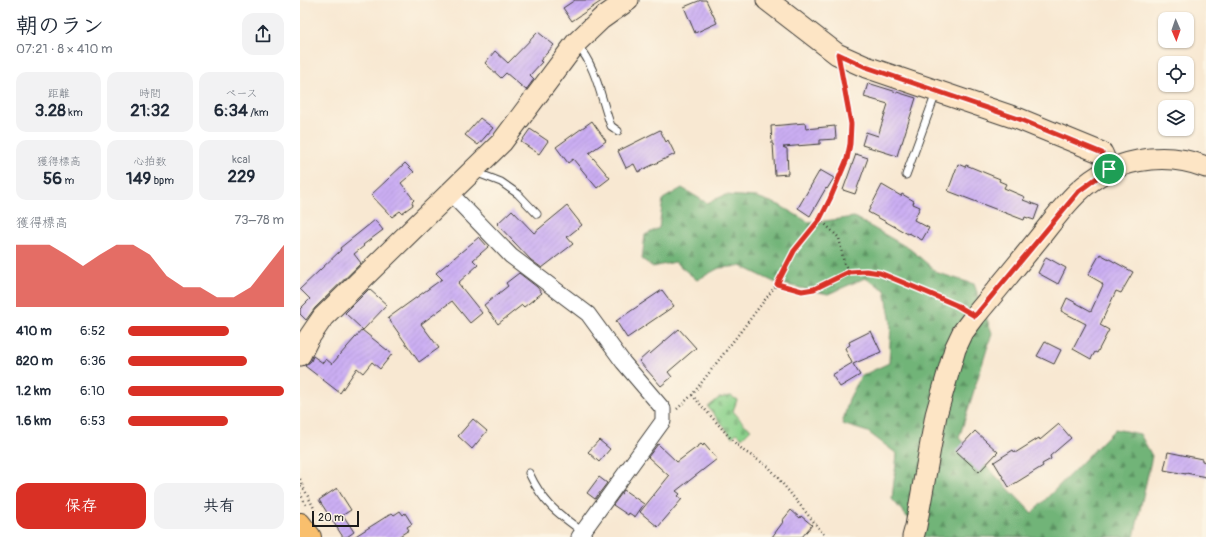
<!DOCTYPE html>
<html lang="ja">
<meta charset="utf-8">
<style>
body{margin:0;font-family:Pangolin,"Klee One",sans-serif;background:#f2f2f3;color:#1f2937;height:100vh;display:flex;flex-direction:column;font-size:15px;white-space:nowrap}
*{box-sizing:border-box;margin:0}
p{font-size:13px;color:#747a83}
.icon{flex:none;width:22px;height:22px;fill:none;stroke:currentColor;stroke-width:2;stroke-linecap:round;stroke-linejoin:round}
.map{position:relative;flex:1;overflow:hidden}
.sheet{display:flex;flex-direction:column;background:#fff;width:300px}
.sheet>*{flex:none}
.needle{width:26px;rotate:178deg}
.controls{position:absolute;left:858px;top:12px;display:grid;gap:8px}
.controls a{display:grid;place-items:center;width:36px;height:36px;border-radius:8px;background:#fff;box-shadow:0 1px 3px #0004;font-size:20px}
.scale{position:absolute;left:12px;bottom:10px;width:47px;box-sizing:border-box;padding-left:4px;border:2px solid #1c1c1c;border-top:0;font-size:11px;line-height:14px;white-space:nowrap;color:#1c1c1c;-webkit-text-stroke:3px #fcf5e5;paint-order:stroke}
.pin{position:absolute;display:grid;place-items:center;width:34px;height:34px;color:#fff;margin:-17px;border:2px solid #fff;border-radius:50%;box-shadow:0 1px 4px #0007}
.round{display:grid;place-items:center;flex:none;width:42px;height:42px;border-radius:12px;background:#f2f2f3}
.headline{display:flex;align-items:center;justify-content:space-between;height:68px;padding:0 16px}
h1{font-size:22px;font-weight:700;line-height:30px}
.stats{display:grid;grid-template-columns:repeat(3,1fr);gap:6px;height:68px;padding:4px 16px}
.stats div{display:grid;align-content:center;border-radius:10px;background:#f2f2f3;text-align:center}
.stats b{font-size:17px;font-weight:700}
.stats small{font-size:11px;font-weight:400}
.stats p{font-size:11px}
.chart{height:112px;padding:8px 16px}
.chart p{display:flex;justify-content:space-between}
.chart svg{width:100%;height:72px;margin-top:4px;fill:#d93025;opacity:.7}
.cta{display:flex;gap:8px;margin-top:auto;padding:8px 16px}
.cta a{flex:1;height:46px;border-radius:12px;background:#d93025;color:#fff;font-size:16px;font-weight:700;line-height:46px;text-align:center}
.cta a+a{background:#f2f2f3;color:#1f2937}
ul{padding:0 16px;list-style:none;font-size:13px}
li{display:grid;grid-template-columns:64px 48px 1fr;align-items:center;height:30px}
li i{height:10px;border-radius:5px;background:#d93025}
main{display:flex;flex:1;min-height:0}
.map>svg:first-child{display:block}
.forest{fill:url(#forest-firs);stroke:#46684a}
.cemetery{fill:url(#cemetery-stones);stroke:#547754}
.building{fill:url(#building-hatch)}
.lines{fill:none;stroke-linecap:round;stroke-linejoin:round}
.lane-casing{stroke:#3d3b37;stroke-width:9}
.street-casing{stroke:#3d3b37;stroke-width:17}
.secondary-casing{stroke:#3d3b37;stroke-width:23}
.highway-casing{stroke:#3d3b37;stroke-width:24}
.path{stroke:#3d3b37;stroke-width:2.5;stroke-dasharray:1 3;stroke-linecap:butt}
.lane{stroke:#fff;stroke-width:7}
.street{stroke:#fff;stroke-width:15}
.secondary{stroke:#fde5c5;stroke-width:21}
.highway{stroke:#f9bf6d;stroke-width:22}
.route-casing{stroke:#fff;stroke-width:8}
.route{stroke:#d93025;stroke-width:5}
</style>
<main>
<section class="sheet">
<div class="headline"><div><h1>朝のラン</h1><p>07:21 · 8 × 410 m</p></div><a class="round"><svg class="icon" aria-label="share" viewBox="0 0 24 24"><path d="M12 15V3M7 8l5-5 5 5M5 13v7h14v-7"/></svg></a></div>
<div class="stats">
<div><p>距離</p><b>3.28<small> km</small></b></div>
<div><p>時間</p><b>21:32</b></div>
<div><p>ペース</p><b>6:34<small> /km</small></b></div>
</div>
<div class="stats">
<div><p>獲得標高</p><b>56<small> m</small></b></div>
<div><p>心拍数</p><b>149<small> bpm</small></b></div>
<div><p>kcal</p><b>229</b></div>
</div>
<div class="chart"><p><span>獲得標高</span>73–78 m</p>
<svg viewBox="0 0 160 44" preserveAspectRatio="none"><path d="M0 44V6L10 6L20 6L30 12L40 19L50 12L60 6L70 6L80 12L90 25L100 32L110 32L120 38L130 38L140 32L150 19L160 6V44z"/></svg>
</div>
<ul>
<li><b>410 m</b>6:52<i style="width:65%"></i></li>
<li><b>820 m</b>6:36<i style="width:76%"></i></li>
<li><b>1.2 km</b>6:10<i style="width:100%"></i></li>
<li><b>1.6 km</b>6:53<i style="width:64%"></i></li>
</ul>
<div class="cta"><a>保存</a><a>共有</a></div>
</section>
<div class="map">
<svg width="906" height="537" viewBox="0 0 906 537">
<defs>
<pattern id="forest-firs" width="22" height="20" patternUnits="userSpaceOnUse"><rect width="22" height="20" fill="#71b478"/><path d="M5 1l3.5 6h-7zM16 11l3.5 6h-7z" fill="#5c9262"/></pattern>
<pattern id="cemetery-stones" width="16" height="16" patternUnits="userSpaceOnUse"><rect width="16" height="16" fill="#8cd28c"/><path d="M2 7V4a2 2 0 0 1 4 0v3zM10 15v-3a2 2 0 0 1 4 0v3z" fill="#78b478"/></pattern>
<pattern id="building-hatch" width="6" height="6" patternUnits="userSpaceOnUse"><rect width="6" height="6" fill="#cbaef3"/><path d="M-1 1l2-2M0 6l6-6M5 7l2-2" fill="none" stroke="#ae95d0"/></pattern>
</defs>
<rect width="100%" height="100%" fill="#fcf5e5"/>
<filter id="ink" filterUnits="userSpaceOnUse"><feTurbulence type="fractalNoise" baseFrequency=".025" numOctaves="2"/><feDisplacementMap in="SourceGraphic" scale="8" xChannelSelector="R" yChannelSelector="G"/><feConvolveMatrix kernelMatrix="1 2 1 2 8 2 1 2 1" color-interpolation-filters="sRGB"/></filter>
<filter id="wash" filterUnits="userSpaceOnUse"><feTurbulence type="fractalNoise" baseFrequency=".012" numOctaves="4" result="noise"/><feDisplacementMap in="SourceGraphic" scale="16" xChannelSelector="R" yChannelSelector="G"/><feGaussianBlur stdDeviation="0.9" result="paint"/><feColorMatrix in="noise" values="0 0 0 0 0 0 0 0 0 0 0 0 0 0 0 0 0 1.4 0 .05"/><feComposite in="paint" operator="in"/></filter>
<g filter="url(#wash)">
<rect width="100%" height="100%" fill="#f8e8d2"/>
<polygon class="forest" points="382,188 407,203 425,195 457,197 479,205 510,223 554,217 610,249 638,273 674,284 692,333 659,438 732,513 815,429 840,434 852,456 834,537 624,537 592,499 597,454 568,432 542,424 549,399 561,376 589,363 591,323 585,290 565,278 528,294 474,282 441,266 419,268 397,280 375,262 353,267 342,259 345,235 359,228 363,199"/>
<polygon class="cemetery" points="431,396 437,400 433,411 445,425 451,429 442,438 437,433 432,437 408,407 419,398"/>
<g id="blocks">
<g class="building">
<polygon points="275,0 303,0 272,21 263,8"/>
<polygon points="401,0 406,0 417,23 395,33 384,7"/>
<polygon points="238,32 254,45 240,61 242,62 230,75 234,79 226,90 206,73 201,78 185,63 195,51 208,63"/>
<polygon points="568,83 616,98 602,143 601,143 597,156 562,145 566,132 578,136 588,104 564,97"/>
<polygon points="180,118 193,128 178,145 165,135"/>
<polygon points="292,121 306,141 289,153 310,178 297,188 273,159 268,163 256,147"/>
<polygon points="505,123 506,129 535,126 536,139 520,140 520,144 483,147 487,149 488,174 475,175 473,144 472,144 471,126"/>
<polygon points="230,129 248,141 239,154 221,142"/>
<polygon points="360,130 366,142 368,140 375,154 338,172 334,164 326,168 318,151"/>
<polygon points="556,154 568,158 555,194 543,190"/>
<polygon points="105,163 114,172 101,183 114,200 112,202 113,205 102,213 100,211 92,217 71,195"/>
<polygon points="658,164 665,167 666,165 700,179 699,181 706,184 704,188 725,197 723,200 739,206 734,220 725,217 724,220 648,191"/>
<polygon points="520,170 534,178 527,189 526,188 510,216 498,208"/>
<polygon points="582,185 601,196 602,194 614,201 613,204 620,207 614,220 629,228 622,240 609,233 608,234 568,212"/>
<polygon points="267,206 282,225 267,237 273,244 242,268 231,260 197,224 212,210 234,233"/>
<polygon points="75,220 83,230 63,245 64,246 54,254 61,263 15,308 6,320 0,314 0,309 10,299 0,289 41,250 40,248"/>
<polygon points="179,237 188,247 173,260 178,265 158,283 182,313 170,323 152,301 121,324 139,348 119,362 88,318 142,279 136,273"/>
<polygon points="800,254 833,272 821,293 816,291 800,325 809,330 797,353 795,352 791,359 773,349 786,324 761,311 767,298 791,311 803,285 802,284 802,283 788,275"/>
<polygon points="746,257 766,268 758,284 738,273"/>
<polygon points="219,273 237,287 242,293 224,307 222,305 198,324 184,305 208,286 206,283"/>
<polygon points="69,289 87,305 63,330 45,313"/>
<polygon points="362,290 374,306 327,338 316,321"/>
<polygon points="379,329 396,348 368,372 372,377 361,386 339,361 349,352 350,354"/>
<polygon points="62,330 92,354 80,369 72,362 63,373 57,368 40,393 5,366 11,361 13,356 23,363 26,359 32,364"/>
<polygon points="571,331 581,352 553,364 560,375 540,387 532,375 552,363 545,348 550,345 549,342"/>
<polygon points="745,342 761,350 754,364 737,356"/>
<polygon points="173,419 187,431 172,449 158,436"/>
<polygon points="759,424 771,438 750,456 751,459 742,464 743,466 709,487 694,462 713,450 715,453 739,438 740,440"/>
<polygon points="675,431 698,452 679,472 656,451"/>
<polygon points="299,440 310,449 299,462 288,452"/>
<polygon points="358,444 377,462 401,444 403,446 404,444 417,459 376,491 380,494 378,496 382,499 358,527 340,512 369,476 348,457"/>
<polygon points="868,452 902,459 902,461 906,462 906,477 886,473 886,474 864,470"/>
<polygon points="299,477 307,483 295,499 287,493"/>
<polygon points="37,488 51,510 43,515 54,532 47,537 43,537 19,500"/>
<polygon points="324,490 344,504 335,517 329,513 328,515 313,505"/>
<polygon points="491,510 500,518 501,516 512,525 502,537 472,537 483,522 482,521"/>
<polygon points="100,511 103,515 105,513 112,524 107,527 109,530 98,537 54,537 92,513 94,515"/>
</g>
</g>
</g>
<g filter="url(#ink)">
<use href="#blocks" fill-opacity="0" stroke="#3d3b37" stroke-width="1"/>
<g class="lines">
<g class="lane-casing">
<g id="lane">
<path d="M 277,45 C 297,67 301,100 311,126 L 318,131"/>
<polyline points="175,172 201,182 218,194 237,214"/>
<polyline points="606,175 636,93"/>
<path d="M 229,473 C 243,503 257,513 283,532"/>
</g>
</g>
<g class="street-casing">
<polyline id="street" points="150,193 211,256 288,314 323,362 363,409 363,421 279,537"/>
</g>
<g class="secondary-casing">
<g id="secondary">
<polyline points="467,0 537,54 566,67 719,119 802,153 809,169"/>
<polyline points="0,355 8,339 23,317 202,142 276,43 301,19 328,0"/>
<path d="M 613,537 L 616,526 L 636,415 L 655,349 L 663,332 L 675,316 C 695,292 715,268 735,243 C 749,226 762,207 778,192 C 812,159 863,150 906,167"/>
</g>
</g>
<g class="highway-casing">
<polyline id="highway" points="0,524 10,537"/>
</g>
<g class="path">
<polyline points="520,219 539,238 544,263 549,272"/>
<polyline points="477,284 502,291 514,289 549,272 566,271 580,273 660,308"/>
<polyline points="392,395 433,441 444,451 469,467 526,537"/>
<polyline points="377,409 392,395 477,284 494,251 520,219 530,199 547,159 550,144 551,124 542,76"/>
<polyline points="0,479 2,485 0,486"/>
<polyline points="2,485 15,510"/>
<polyline points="0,493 7,507"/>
</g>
<use href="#lane" class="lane"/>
<use href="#street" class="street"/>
<use href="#secondary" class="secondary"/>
<use href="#highway" class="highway"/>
</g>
</g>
<g class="lines" filter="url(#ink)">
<g class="route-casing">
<polygon id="route" points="538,54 566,67 719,119 802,153 809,169 779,191 675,316 656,305 626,292 580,273 566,271 549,272 514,289 502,291 477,284 494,251 520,219 530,199 547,159 550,144 551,124"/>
</g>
<use href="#route" class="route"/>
</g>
</svg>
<div class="controls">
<a><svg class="needle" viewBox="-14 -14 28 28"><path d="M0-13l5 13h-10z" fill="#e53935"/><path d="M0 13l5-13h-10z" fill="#747a83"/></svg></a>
<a><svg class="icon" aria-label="locate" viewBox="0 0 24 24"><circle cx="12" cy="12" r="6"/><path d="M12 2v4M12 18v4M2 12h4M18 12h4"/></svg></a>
<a><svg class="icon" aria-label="layers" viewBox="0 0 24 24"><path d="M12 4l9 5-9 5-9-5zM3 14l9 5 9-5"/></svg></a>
</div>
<div class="scale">20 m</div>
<div class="pin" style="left:809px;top:169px;background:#1e9e55"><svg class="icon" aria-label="arrive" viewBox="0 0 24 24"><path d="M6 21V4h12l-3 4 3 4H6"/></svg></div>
</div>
</main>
